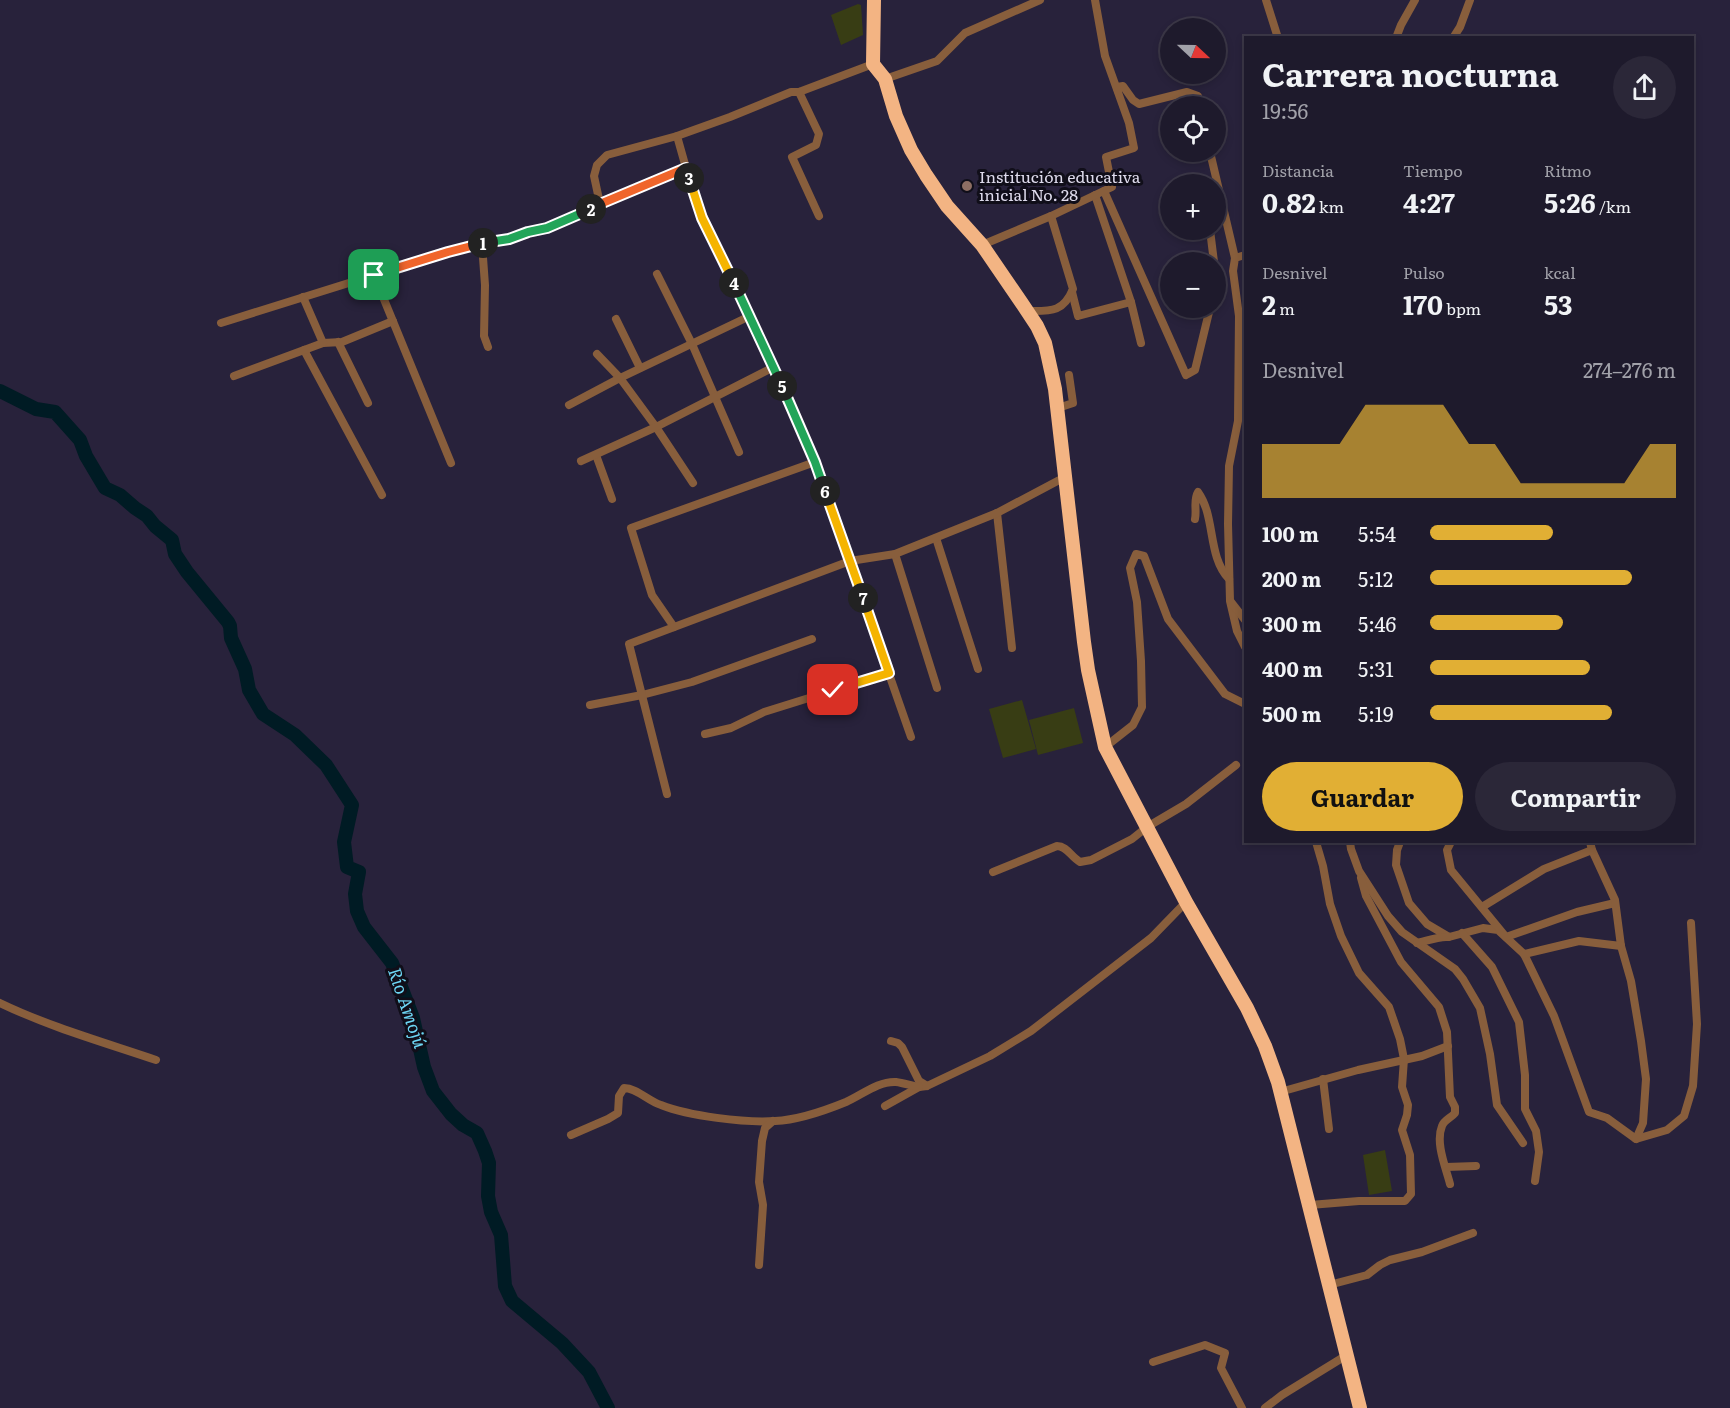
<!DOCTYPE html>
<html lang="es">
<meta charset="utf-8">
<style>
body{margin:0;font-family:Literata,serif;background:#2b2738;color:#f1f3f6;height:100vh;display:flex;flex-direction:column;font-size:22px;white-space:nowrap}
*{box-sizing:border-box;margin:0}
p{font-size:20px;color:#a1a1a9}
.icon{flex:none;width:33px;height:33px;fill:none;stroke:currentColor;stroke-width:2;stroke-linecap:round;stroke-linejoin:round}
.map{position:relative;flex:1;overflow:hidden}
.drawer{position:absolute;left:1244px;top:36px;width:450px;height:807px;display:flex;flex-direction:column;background:#1e1a2c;border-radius:0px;box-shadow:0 3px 9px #0003,0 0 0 2px #3c3848}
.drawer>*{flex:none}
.needle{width:39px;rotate:112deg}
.tools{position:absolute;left:1160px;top:18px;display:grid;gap:12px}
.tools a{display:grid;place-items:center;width:66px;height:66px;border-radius:50%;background:#1e1a2c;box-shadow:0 3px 9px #0003,0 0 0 2px #3c3848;font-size:30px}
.pin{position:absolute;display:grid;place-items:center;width:51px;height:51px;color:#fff;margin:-26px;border-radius:12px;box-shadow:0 3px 9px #0006}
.km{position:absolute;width:30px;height:30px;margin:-15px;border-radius:50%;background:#222;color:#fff;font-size:16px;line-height:30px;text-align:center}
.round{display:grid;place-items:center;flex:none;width:63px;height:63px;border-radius:32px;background:#2b2738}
.headline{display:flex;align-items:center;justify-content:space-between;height:102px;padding:0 18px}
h1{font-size:33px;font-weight:700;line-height:45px}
.stats{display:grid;grid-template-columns:repeat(3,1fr);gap:9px;height:102px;padding:6px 18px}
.stats div{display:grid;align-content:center}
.stats b{font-size:26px;font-weight:700}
.stats small{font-size:16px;font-weight:400}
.stats p{font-size:16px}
.chart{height:168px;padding:12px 18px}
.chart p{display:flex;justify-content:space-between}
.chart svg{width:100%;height:108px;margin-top:6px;fill:#e1af34;opacity:.7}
.button{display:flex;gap:12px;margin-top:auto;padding:12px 18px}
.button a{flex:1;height:69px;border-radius:36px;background:#e1af34;color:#111;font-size:24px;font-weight:700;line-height:69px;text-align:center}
.button a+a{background:#2b2738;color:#f1f3f6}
ul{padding:0 18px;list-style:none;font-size:20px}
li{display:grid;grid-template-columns:96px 72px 1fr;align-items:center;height:45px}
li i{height:15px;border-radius:8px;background:#e1af34}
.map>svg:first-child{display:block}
.green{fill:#383d14}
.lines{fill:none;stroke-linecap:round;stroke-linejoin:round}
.river{stroke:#001b24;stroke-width:14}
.street{stroke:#885e3c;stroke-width:8}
.highway{stroke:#f3b483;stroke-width:14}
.split-1-casing{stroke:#fff;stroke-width:12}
.split-2-casing{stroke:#fff;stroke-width:12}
.split-3-casing{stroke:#fff;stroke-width:12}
.split-4-casing{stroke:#fff;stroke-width:12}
.split-5-casing{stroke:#fff;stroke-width:12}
.split-6-casing{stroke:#fff;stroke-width:12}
.split-7-casing{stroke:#fff;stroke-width:12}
.split-8-casing{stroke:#fff;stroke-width:12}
.split-1{stroke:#f0652b;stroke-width:8}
.split-2{stroke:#22a559;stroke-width:8}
.split-3{stroke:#f0652b;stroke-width:8}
.split-4{stroke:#f5b400;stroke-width:8}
.split-5{stroke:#22a559;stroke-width:8}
.split-6{stroke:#22a559;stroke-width:8}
.split-7{stroke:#f5b400;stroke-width:8}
.split-8{stroke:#f5b400;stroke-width:8}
.education-dot{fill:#8d6e63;stroke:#100e19;stroke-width:2}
.labels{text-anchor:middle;stroke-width:6;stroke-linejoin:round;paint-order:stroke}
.poi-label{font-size:16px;fill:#dedbec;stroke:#100e19;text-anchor:start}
.water-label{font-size:18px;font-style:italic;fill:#6dd6f4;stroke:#100e19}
</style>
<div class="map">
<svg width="1730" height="1408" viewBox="0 0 1730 1408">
<rect width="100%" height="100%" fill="#28223b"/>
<g class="green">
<polygon points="858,4 861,5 863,35 841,45 831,15"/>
<polygon points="1022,700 1036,749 1003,758 989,709"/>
<polygon points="1074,708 1083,743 1038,755 1029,720"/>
<polygon points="1385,1150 1392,1191 1369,1195 1363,1155"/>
</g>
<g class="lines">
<polyline class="river" points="0,391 36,409 55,412 80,440 86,456 105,488 120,495 135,508 147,516 155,526 172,540 175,554 187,572 228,622 230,626 231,638 245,669 249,690 263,714 295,735 326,765 352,805 344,842 347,867 359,872 355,894 357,911 364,927 392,963 413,1018 424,1067 433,1091 451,1114 463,1125 477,1133 485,1151 489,1163 488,1196 491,1212 501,1235 505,1286 512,1301 562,1343 589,1372 608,1408"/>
<g class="street">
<polyline points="1266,0 1278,38"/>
<polyline points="1396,38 1401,25 1415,0"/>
<polyline points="1453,38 1460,27 1470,0"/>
<polyline points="885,79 937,61 965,33 1040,0"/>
<polyline points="1118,91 1117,87 1123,86 1133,100 1139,104 1187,92 1198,96 1200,106"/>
<polyline points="799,92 819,134 816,145 792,157 819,216"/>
<polyline points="677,136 686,168 702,217 774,367 815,462 911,737"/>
<polyline points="1210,152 1235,258"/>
<polyline points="1104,191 1186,375 1195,370 1210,308"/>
<polyline points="1095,195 1131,302 1141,343"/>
<polyline points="600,204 686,168"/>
<polyline points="1210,230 1214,262"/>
<polyline points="482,244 485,285 484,336 488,347"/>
<polyline points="982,245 1051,216 1112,187 1106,157 1134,148 1129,123 1105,56 1095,0"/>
<polyline points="1245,255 1235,258 1233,271 1239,316 1238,421 1229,466 1228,524 1230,601 1237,631 1245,647"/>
<polyline points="657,274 692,344 739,452"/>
<polyline points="374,275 451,463"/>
<polyline points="1215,275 1215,289"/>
<polyline points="1072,292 1078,316 1131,302"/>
<path d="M 1028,311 C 1050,311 1063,313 1073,289 L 1051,216"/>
<polyline points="616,319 640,368"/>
<polyline points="221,323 448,252 494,241 509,239 528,232 547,228 585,213 600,204 594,176 597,165 607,155 677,136 730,117 791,92 799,92 873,64"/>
<polyline points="338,342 368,403"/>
<polyline points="323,343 342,342 393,321"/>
<polyline points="304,350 382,495"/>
<polyline points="597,354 620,378 656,427 693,483"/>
<polyline points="234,376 323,343 303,297"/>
<polyline points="569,405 620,378 750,316"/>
<polyline points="1058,408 1073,403 1069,375"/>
<polyline points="596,455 612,499"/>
<polyline points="581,461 656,427 774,367"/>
<polyline points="997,513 1012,648"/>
<path d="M 1195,519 C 1197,510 1193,500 1198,492 C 1216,517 1207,556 1229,579"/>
<polyline points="936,538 978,669"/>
<polyline points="895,554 937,688"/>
<polyline points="1231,602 1245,620"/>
<polyline points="674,627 652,595 631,528 815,462"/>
<polyline points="590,705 642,695 692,682 812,639"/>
<polyline points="705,734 731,728 764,712 889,673"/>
<polyline points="1105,747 1133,725 1142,707 1141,661 1137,602 1130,568 1136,554 1144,556 1168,619 1225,694 1245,704"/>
<polyline points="667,794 629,644 850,561 895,554 997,513 1065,477"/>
<polyline points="1350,842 1351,849 1359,871 1388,916 1402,932 1455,969 1463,979 1480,1008 1490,1054 1497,1105 1523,1143"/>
<polyline points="1400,842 1397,850 1396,865 1409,903 1427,924 1449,937 1483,928 1498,930 1524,954 1554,1016 1589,1112 1607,1118 1636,1139 1667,1130 1684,1116 1693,1086 1697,1024 1691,923"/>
<polyline points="1451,842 1447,850 1451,870 1506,937 1577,912 1615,903"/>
<polyline points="1590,842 1592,850 1615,900 1621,946 1631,981 1641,1041 1646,1079 1643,1123 1636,1139"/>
<path d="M 993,872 L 1057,846 C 1067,846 1071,857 1080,862 L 1091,860 L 1132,839 L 1147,827 L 1186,804 L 1236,765"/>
<path d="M 1361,878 L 1366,896 L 1401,962 L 1439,1007 L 1447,1032 L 1450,1097 L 1455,1107 L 1455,1113 C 1451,1118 1444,1120 1442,1126 C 1435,1143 1446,1168 1450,1184"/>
<polyline points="1482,907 1544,869 1592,850"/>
<polyline points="1462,933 1492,967 1519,1022 1525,1075 1525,1109 1536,1131 1539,1152 1535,1181"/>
<path d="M 1417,943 C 1426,941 1440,936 1448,937"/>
<polyline points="1524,954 1579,941 1621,946"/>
<path d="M 0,1003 C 50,1027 103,1042 156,1060"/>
<polyline points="891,1041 898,1043 902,1047 919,1081 927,1086"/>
<polyline points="1323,1079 1329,1129"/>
<polyline points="1280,1092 1358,1070 1422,1056 1448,1046"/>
<polyline points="885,1106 919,1087 927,1086 990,1056 1031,1031 1151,938 1186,902"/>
<path d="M 571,1135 L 608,1119 L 618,1113 L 619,1096 L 624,1088 C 637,1088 648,1101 661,1105 C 689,1116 744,1123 775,1121 C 798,1120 824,1111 846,1102 C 862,1095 878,1081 896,1082 C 904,1083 912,1086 919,1087"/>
<polyline points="1446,1167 1476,1166"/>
<polyline points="1310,1205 1359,1201 1405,1201 1411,1194 1410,1155 1402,1130 1407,1115 1408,1105 1402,1087 1404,1059 1400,1039 1389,1007 1359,973 1341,936 1330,904 1323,866 1316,842"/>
<polyline points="759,1265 763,1205 759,1182 762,1141 765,1128 773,1121"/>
<polyline points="1329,1285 1367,1275 1380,1265 1390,1260 1422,1252 1473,1233"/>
<polyline points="1153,1362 1205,1345 1225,1353 1221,1368 1242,1408"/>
<polyline points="1265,1408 1282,1395 1347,1355"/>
</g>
<polyline class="highway" points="874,0 873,64 885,79 896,116 911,150 926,175 947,206 982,245 1021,302 1037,326 1045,343 1055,389 1084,642 1088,670 1105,747 1186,902 1247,1008 1265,1046 1278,1082 1360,1408"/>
</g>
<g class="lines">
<g class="split-1-casing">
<polyline id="split-1" points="374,275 448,252 483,243"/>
</g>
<g class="split-2-casing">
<polyline id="split-2" points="483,243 509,239 528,232 547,228 591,209"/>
</g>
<g class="split-3-casing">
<polyline id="split-3" points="591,209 600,204 686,168 689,178"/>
</g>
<g class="split-4-casing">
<polyline id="split-4" points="689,178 702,218 734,283"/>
</g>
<g class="split-5-casing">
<polyline id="split-5" points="734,283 782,386"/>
</g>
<g class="split-6-casing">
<polyline id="split-6" points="782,386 815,462 825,491"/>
</g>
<g class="split-7-casing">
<polyline id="split-7" points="825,491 863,598"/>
</g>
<g class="split-8-casing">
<polyline id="split-8" points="833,690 889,673 863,598"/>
</g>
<use href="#split-1" class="split-1"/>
<use href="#split-2" class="split-2"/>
<use href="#split-3" class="split-3"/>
<use href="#split-4" class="split-4"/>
<use href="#split-5" class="split-5"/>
<use href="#split-6" class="split-6"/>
<use href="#split-7" class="split-7"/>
<use href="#split-8" class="split-8"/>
</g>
<circle class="education-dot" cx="967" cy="186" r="6"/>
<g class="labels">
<g class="poi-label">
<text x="979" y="183">Institución educativa<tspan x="979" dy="18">inicial No. 28</tspan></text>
</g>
<g class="water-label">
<text transform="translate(407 1008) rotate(71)" y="6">Río Amojú</text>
</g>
</g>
</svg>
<div class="tools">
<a><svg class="needle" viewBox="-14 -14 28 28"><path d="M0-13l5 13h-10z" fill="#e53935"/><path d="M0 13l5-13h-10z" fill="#a1a1a9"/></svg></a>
<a><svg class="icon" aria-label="locate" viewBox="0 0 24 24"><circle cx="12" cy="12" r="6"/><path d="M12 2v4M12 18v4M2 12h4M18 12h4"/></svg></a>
<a>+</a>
<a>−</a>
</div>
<div class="pin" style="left:374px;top:275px;background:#1e9e55"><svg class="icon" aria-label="arrive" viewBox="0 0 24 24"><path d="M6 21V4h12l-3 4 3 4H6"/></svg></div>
<div class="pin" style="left:833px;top:690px;background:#d93025"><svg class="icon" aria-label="check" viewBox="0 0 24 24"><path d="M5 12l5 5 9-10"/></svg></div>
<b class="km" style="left:483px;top:243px">1</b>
<b class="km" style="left:591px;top:209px">2</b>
<b class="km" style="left:689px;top:178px">3</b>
<b class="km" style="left:734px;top:283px">4</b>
<b class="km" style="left:782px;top:386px">5</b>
<b class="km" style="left:825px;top:491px">6</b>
<b class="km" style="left:863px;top:598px">7</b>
<section class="drawer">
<div class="headline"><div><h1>Carrera nocturna</h1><p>19:56</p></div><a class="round"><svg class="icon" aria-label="share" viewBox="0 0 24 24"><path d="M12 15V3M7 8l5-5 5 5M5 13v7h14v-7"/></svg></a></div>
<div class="stats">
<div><p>Distancia</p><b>0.82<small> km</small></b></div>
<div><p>Tiempo</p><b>4:27</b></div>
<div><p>Ritmo</p><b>5:26<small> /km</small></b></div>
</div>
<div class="stats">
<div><p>Desnivel</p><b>2<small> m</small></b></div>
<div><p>Pulso</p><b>170<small> bpm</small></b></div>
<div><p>kcal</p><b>53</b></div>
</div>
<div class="chart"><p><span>Desnivel</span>274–276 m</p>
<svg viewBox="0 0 160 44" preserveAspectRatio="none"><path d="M0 44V22L10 22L20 22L30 22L40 6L50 6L60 6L70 6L80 22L90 22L100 38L110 38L120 38L130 38L140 38L150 22L160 22V44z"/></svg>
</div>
<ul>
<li><b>100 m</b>5:54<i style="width:50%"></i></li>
<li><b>200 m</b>5:12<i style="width:82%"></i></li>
<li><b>300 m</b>5:46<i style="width:54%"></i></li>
<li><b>400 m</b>5:31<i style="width:65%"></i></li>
<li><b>500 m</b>5:19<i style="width:74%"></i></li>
</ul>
<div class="button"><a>Guardar</a><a>Compartir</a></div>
</section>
</div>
